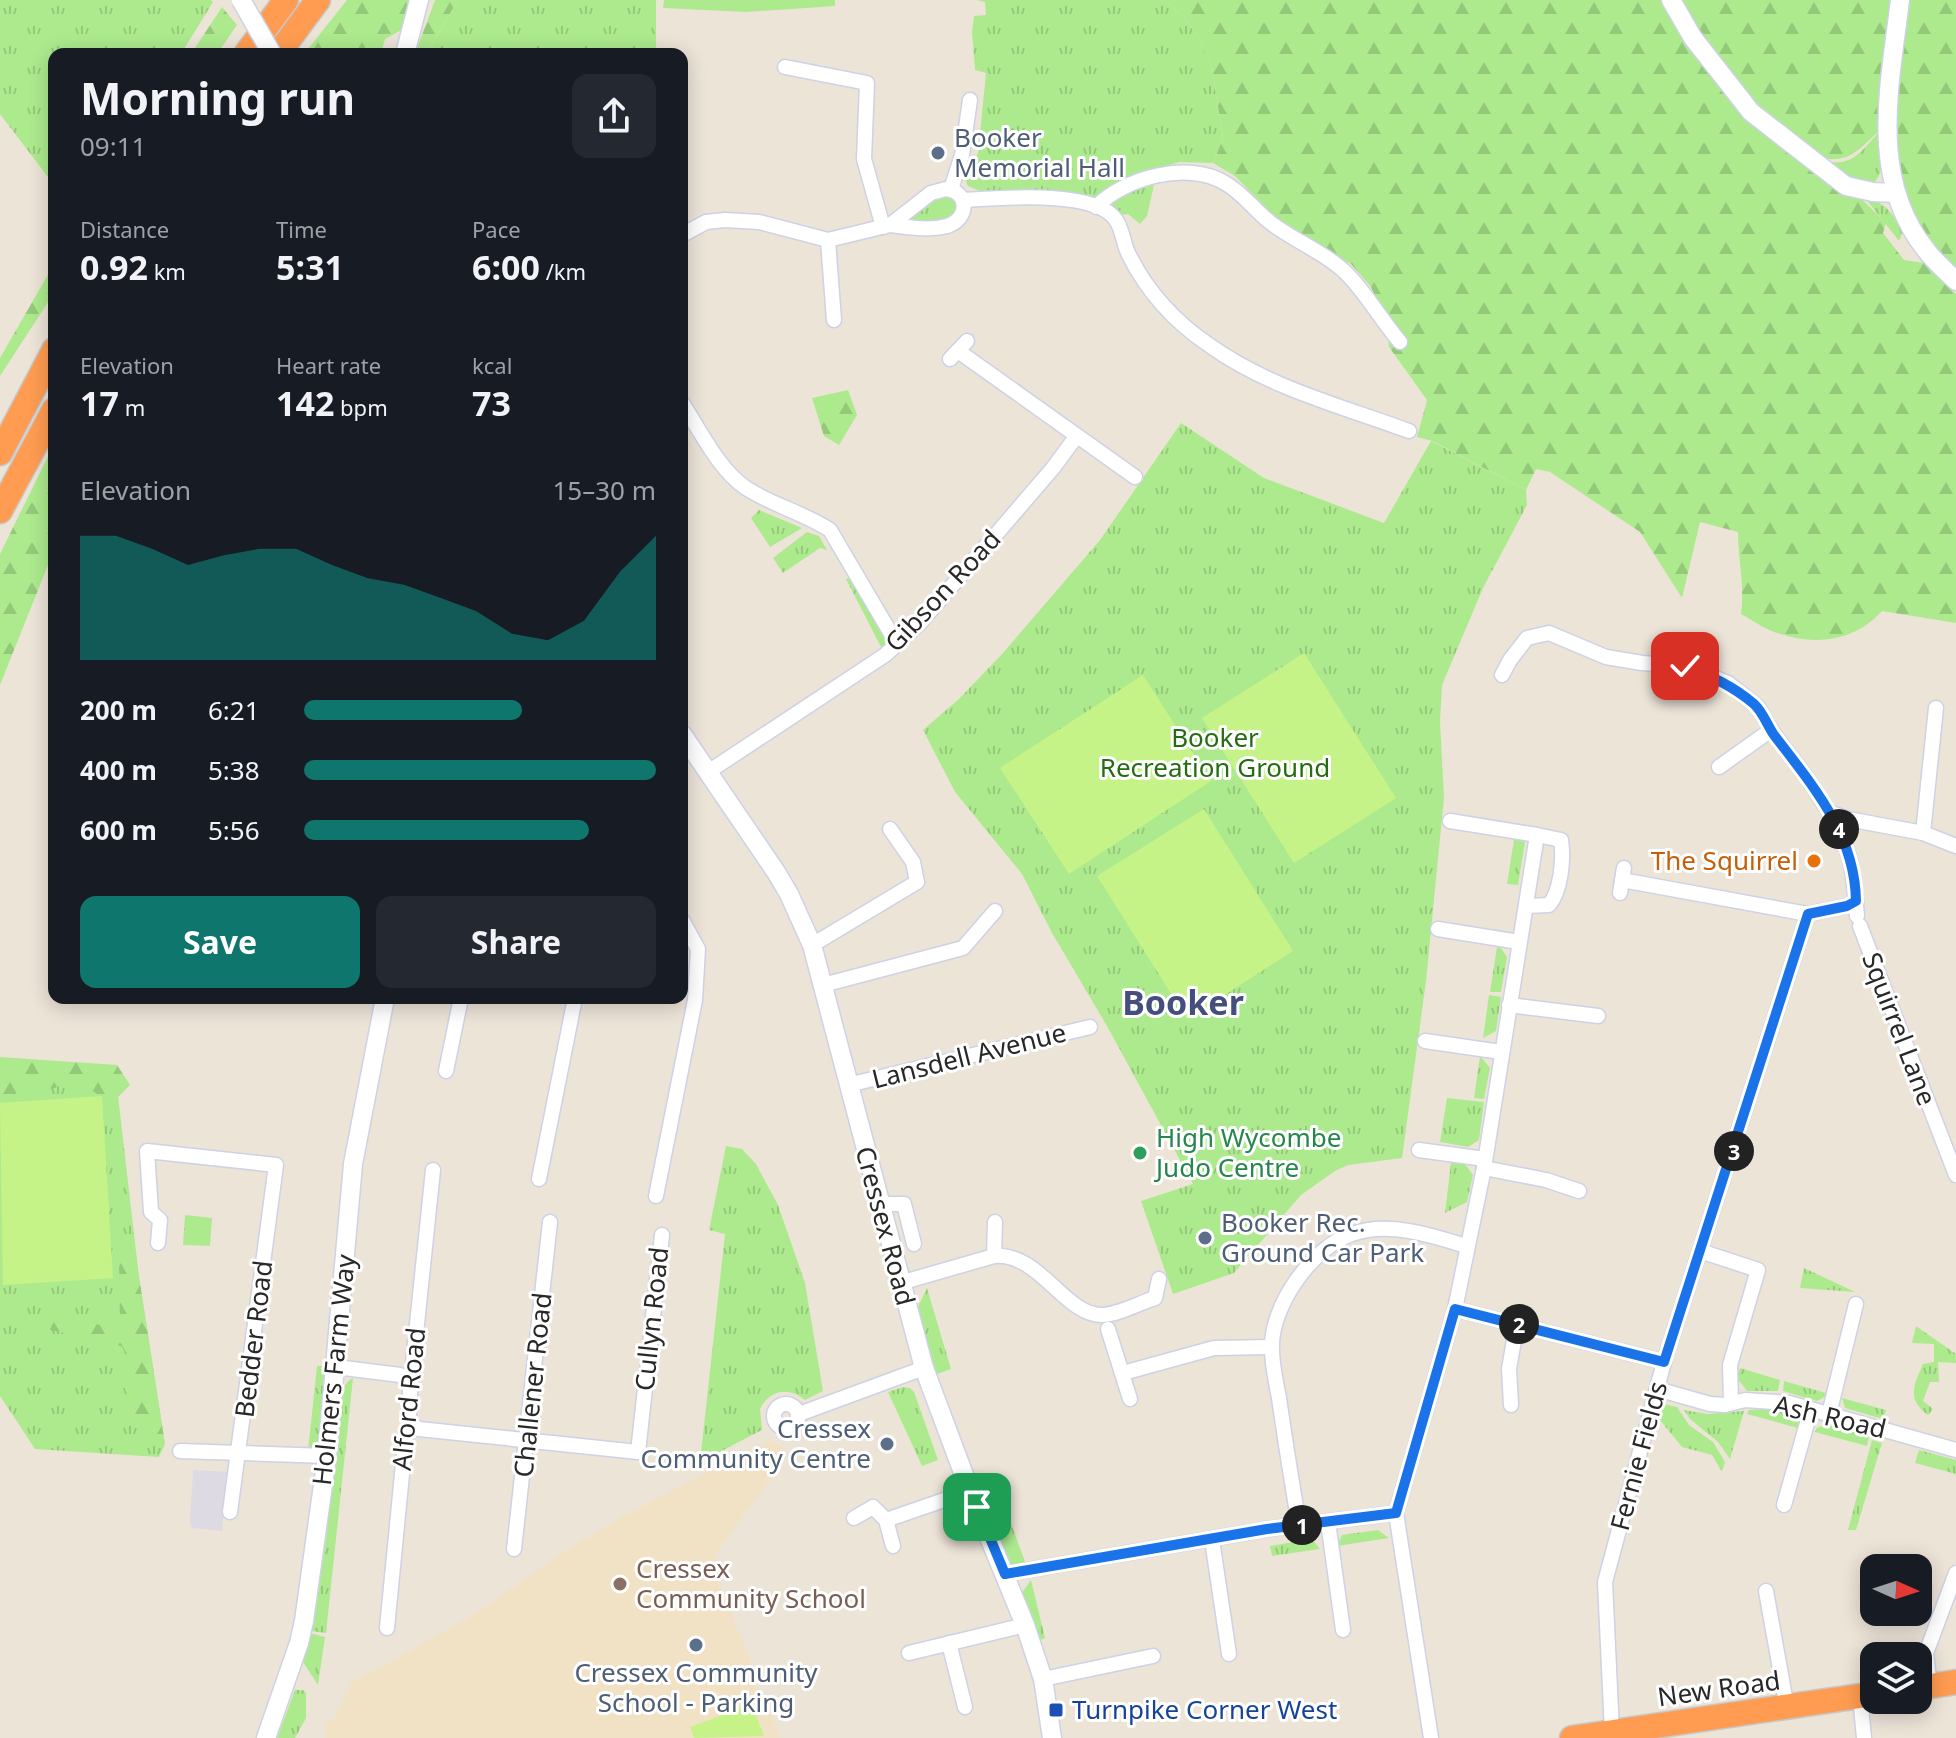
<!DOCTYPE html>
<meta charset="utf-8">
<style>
body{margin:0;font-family:"Noto Sans",sans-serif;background:#242831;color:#f1f3f6;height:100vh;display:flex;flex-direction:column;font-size:30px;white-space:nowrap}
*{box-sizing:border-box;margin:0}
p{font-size:26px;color:#9ea1a6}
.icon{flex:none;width:44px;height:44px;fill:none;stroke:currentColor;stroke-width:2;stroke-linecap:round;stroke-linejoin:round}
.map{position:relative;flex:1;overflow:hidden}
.panel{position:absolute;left:48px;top:48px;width:640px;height:956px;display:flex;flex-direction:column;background:#171b24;border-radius:16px;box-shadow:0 4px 20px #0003}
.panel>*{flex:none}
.needle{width:52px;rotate:93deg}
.controls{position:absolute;left:1860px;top:1554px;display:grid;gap:16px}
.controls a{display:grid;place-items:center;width:72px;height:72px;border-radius:16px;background:#171b24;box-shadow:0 4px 20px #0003;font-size:40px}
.pin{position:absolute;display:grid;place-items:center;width:68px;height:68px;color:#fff;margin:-34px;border-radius:16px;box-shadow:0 4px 12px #0006}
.km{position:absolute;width:40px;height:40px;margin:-20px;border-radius:50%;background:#222;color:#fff;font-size:22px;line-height:40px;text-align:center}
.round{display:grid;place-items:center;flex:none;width:84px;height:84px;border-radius:16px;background:#242831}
.summary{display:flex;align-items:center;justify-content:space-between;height:136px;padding:0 32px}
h1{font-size:44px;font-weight:700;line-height:60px}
.stats{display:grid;grid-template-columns:repeat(3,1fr);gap:12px;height:136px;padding:8px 32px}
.stats div{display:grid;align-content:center}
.stats b{font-size:34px;font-weight:700}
.stats small{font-size:22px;font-weight:400}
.stats p{font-size:22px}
.chart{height:224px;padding:16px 32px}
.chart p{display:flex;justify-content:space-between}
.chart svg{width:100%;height:144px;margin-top:8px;fill:#0f766e;opacity:.7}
.button{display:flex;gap:16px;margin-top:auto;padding:16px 32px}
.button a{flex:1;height:92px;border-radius:16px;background:#0f766e;color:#fff;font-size:32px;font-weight:700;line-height:92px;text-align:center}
.button a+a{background:#242831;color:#f1f3f6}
ul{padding:0 32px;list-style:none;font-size:26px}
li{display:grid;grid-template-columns:128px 96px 1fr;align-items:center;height:60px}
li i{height:20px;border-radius:10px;background:#0f766e}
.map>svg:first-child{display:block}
.industrial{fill:#dddae4}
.education{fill:#f1e2c5}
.grass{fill:url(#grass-tufts)}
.forest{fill:url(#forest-firs)}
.garden{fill:#adea8e}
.pitch{fill:#c6f388}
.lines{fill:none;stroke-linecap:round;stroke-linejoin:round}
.street-casing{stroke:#cdd2e4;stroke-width:17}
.secondary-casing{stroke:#cdd2e4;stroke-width:21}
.highway-casing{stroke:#c7c7c7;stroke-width:27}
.street{stroke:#fff;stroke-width:14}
.secondary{stroke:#fff;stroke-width:18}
.highway{stroke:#ff9c51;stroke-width:24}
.secondary-bridge-casing{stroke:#cdd2e4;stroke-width:21;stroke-linecap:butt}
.secondary-bridge{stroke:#fff;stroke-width:18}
.route-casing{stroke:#fff;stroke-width:16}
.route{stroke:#1a73e8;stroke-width:10}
.service-dot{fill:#5c6f8a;stroke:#fff;stroke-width:3}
.food-dot{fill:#e8710a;stroke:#fff;stroke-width:3}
.leisure-dot{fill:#2e9e5b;stroke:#fff;stroke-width:3}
.education-dot{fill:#8d6e63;stroke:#fff;stroke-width:3}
.transit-dot{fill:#1a4fb4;stroke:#fff;stroke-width:3}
.labels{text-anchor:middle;stroke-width:6;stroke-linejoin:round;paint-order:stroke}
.service-label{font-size:26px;fill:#4e5e75;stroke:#fff;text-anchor:start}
.street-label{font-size:26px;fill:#282828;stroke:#fff}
.park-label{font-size:26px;fill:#256c12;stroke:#fff}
.food-label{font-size:26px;fill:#c56008;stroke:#fff;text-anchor:end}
.leisure-label{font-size:26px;fill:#27864d;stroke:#fff;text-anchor:start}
.education-label{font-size:26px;fill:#785e54;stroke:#fff;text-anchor:start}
.transit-label{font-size:26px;fill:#164399;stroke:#fff;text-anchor:start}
.district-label{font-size:34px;font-weight:bold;fill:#444f7e;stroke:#fff}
</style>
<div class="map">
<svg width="1956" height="1738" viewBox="0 0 1956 1738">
<defs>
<pattern id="grass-tufts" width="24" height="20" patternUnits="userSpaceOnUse" patternTransform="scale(2)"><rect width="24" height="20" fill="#adea8e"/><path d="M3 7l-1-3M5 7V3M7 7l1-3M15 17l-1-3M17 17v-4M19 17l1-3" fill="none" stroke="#95c97a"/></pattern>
<pattern id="forest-firs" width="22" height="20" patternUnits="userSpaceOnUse" patternTransform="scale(2)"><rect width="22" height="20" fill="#adea8e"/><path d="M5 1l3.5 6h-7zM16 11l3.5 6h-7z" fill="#95c97a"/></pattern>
</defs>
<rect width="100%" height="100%" fill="#ede4d8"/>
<polygon class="industrial" points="193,1470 228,1472 222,1531 192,1528 190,1522"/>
<polygon class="education" points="770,1440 783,1448 782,1464 715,1554 716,1574 754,1670 753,1679 757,1691 764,1694 780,1738 326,1738 324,1722 335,1719 351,1682 398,1658 479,1611 562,1553 625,1515"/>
<g class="grass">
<polygon points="0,0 211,0 213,2 181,54 54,54 54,185 0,114"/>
<polygon points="458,0 656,0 656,54 426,54"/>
<polygon points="977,0 1164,0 1184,17 1198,37 1212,67 1223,138 1213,163 1179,162 1154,170 1096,197 1045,192 980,191 968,186 962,172 973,162 978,153 986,73 975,70 972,31 974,16 986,15 985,2"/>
<path d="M 1878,133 C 1882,149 1887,174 1872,184 L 1849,178 L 1821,160 C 1851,168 1859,154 1878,133 Z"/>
<polygon points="1154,185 1147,216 1140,224 1128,214 1122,215 1112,205 1113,199 1128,189"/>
<polygon points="946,195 955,199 957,213 942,223 908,221 909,218 934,199"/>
<path d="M 1865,198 C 1886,202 1892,213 1903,231 L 1899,241 Z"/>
<polygon points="1181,423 1264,478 1384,523 1431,441 1526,490 1527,505 1483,588 1442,685 1440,722 1444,798 1426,981 1402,1158 1348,1165 1335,1171 1301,1195 1234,1273 1173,1294 1141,1201 1193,1184 1107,1026 1052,933 1022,874 955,792 923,730 959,699 1003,653 1100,540"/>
<polygon points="759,510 802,528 770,547 751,518"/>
<polygon points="807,532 819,536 827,550 820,548 783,573 773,558"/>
<polygon points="852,577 885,636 887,646 882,649 846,579"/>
<polygon points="1514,839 1525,842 1518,885 1507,884"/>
<polygon points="1497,947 1501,948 1507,957 1501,992 1490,992"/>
<polygon points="1489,995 1501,997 1496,1031 1483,1038"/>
<polygon points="1480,1056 1490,1068 1484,1099 1474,1098"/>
<polygon points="0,1061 117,1087 139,1277 165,1444 159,1457 35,1449 0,1396"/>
<polygon points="1447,1098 1484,1102 1479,1140 1468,1147 1440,1142"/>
<path d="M 726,1146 L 742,1149 L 756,1164 L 778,1205 L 805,1283 L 823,1391 L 805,1400 C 789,1386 769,1390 760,1409 L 762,1430 L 700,1462 L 725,1234 L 709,1230 Z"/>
<polygon points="1451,1163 1465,1164 1473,1175 1467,1202 1445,1213"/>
<polygon points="185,1215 212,1218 210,1246 183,1245"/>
<polygon points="1804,1268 1855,1292 1800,1288"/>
<polygon points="927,1288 951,1369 937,1374 934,1372 916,1311"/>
<path d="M 1916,1326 L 1956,1354 L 1956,1363 L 1938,1362 L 1939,1382 L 1930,1382 L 1923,1401 L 1933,1409 L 1928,1415 C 1907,1399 1913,1387 1923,1364 L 1934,1362 L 1934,1344 L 1912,1343 Z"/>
<polygon points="317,1366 325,1366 324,1376 327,1377 319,1445 308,1451"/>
<polygon points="1740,1368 1780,1380 1778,1391 1747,1391 1737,1378"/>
<path d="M 353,1378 L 326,1633 L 311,1631 L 326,1540 L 338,1420 L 341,1419 C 342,1406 339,1384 353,1378 Z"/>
<polygon points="1784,1381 1826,1393 1826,1396 1817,1401 1783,1391"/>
<polygon points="903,1387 910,1388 914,1392 938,1460 922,1466 888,1392"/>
<polygon points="1842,1398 1886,1410 1883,1419 1845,1408"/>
<polygon points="1663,1404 1677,1407 1689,1425 1713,1442 1725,1462 1722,1472 1712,1455 1682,1447 1660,1420"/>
<polygon points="1765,1409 1794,1414 1799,1420 1798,1428 1747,1414 1749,1410"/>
<polygon points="1684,1410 1708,1414 1744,1411 1730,1459 1718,1442 1690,1419"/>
<polygon points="1826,1424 1869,1436 1867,1446 1815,1432 1817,1428"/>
<polygon points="1872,1440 1882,1443 1856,1530 1848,1530"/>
<polygon points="1919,1450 1956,1460 1956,1474 1915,1463"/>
<polygon points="986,1493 1000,1494 1027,1567 1010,1566 979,1497"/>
<polygon points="1378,1530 1389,1538 1337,1546 1342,1535"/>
<polygon points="1312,1539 1320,1549 1272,1556 1270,1546"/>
<polygon points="1031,1580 1045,1638 1036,1642 1021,1594"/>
<polygon points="309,1633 325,1637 318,1685 303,1662"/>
<polygon points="295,1690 303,1690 306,1693 306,1718 295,1738 277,1738"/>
</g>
<g class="forest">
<polygon points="347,0 420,0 411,25 385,39 381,54 304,54"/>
<polygon points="435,0 458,0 426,54 415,54"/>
<path d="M 1164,0 L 1892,0 L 1878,132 C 1857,151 1850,163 1820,158 L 1886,223 L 1883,233 L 1904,260 L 1924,263 L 1956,294 L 1956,623 L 1882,611 C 1853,643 1813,646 1774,632 C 1763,628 1752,620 1741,614 C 1745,587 1738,559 1738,532 L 1700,522 L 1682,598 L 1640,532 L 1550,472 L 1536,469 L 1526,490 L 1432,441 L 1417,437 L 1427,400 L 1389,347 L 1387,322 L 1371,287 L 1351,264 L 1324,250 L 1274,216 L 1235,176 L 1213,163 L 1223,138 L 1212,67 L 1198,37 L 1184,17 Z"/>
<polygon points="1906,0 1956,0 1956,268 1931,246 1910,209 1896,165 1893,133"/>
<polygon points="222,7 237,25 217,54 191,54"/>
<polygon points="54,264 54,293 0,376 0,358"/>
<polygon points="848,390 857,415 839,445 824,436 812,398"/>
<polygon points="54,444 54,550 0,685 0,554"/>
<path d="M 0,1057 L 117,1065 L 130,1085 L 114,1101 L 106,1101 L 93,1091 L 83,1095 L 64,1084 L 52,1089 C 35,1081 18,1094 0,1100 Z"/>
<path d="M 136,1256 L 139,1277 L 165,1444 L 143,1443 L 137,1439 L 140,1427 L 125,1390 C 129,1372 135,1362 121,1346 L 51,1330 L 37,1323 L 39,1315 L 50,1312 L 82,1322 L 115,1327 L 120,1323 L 119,1267 L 121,1262 Z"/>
</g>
<polygon class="garden" points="664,0 835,0 835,6 746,12 663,8"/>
<g class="pitch">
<polygon points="1304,653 1396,798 1294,863 1202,718"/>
<polygon points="1143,675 1211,781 1069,874 1000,768"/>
<polygon points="1204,809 1293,951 1187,1019 1097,876"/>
<polygon points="102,1096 113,1278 3,1285 0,1103"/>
<polygon points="752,1704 764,1736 694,1738 690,1727"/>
</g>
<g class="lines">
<g class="street-casing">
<g id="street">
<polyline points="785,67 867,83 864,159 883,227"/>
<path d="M 946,189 C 970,192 969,219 947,226 C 928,231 909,227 890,225 L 931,193 Z"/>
<polyline points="951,189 962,155 970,100"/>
<path d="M 964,200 C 997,198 1096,189 1116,220 C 1123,230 1123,244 1129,255 C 1147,291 1175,322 1209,345 C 1269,388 1341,406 1409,431"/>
<path d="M 1096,207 C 1124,178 1188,160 1225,183 C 1243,193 1255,211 1271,223 C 1293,240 1329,255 1347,274 C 1366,293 1382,321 1400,342"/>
<polyline points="682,235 706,222 725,220 759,222 828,240 890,225"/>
<polyline points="828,240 834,320"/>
<polyline points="958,351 1135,477"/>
<polyline points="950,359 967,341"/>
<path d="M 682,403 C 700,430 718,469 746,488 C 772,505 804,513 830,530 L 897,644"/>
<polyline points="1502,675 1510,660 1527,638 1549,633 1606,657 1642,663 1685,666 1728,683 1758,707 1771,730 1807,778 1829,812 1848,819 1923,833 1956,846"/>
<polyline points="1719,767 1771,730"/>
<polyline points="708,772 885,655 920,623 1053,468 1076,437"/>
<path d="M 1829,812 C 1853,851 1853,873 1857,916"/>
<polyline points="1450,821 1537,835"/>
<polyline points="1923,833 1936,708"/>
<polyline points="1622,880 1808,914 1847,906 1856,901"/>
<polyline points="1620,893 1624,868"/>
<polyline points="1860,926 1956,1175"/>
<polyline points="1438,929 1519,942"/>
<polyline points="812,945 917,882 913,862 890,829"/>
<polyline points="823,985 963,948 995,911"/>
<polyline points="1509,1005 1598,1016"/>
<polyline points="1425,1041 1501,1052"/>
<polyline points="446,1071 461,998"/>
<polyline points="848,1085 1090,1027"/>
<polyline points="1419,1150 1485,1159"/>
<polyline points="1484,1168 1546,1180 1579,1191"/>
<polyline points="539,1179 575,998"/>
<polyline points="656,1196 695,1000 698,949 682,920"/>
<polyline points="880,1204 904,1204 914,1244"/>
<polyline points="158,1243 160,1220 151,1212 147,1151 276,1165 230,1512"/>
<polyline points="1700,1251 1758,1270 1730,1365 1731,1403"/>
<polyline points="994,1256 995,1222"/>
<path d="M 900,1283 L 994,1256 C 1039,1252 1065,1315 1101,1315 C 1118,1315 1139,1303 1155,1298 L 1159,1279"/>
<polyline points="1455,1309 1664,1362"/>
<polyline points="1108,1329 1130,1399"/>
<polyline points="336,1367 400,1375 408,1379"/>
<polyline points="1123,1373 1214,1348 1271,1347"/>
<polyline points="1657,1389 1710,1404 1725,1405 1745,1400 1789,1403 1956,1450"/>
<circle cx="786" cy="1416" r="12"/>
<polyline points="1511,1405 1509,1369 1517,1323"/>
<polyline points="799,1414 924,1368"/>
<polyline points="1829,1414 1856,1304"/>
<polyline points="411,1424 419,1429 638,1452 662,1235"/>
<polyline points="180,1451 327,1456"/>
<polyline points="1784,1505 1811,1409"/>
<polyline points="854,1518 873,1507 886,1520 893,1546"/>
<polyline points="886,1520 970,1491"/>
<polyline points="1328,1522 1343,1630"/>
<path d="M 1299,1525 C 1292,1483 1285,1440 1279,1398 C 1276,1382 1272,1365 1272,1349 C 1270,1307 1312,1247 1352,1234 C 1388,1221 1431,1235 1466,1246"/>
<polyline points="1212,1540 1229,1654"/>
<polyline points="514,1549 550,1222"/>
<polyline points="1005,1574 1267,1529 1396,1513"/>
<polyline points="1766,1591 1787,1708"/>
<path d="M 387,1628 L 406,1433 L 411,1424 C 405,1409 414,1394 408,1379 L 412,1372 L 433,1170"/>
<polyline points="949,1643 965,1707"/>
<polyline points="909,1653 1025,1625"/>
<polyline points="1043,1679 1153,1656"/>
<polyline points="1930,1686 1926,1653 1956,1573"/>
<polyline points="1860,1696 1864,1738"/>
<polyline points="1612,1732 1605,1582 1664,1362 1808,914"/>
<path d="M 1431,1738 L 1396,1513 L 1455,1309 L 1484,1168 L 1537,835 L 1561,840 C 1564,859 1561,891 1549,905 L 1527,906"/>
</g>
</g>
<g class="secondary-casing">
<g id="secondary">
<polyline points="1671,0 1693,38 1751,112 1846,186 1873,192 1895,193"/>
<path d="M 1900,0 C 1890,84 1868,178 1926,250 C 1934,261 1946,271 1956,281"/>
<polyline points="405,54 419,0"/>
<polyline points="682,734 776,872 789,894 812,945 924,1368 970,1491 1025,1625 1043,1679 1052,1738"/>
<polyline points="266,1738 299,1643 304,1621 327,1456 353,1164 385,998"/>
</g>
</g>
<g class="highway-casing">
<g id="highway">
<polyline points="246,54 286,0"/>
<polyline points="278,54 318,0"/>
<polyline points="0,453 54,350"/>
<polyline points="0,511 54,410"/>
<polyline points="1918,1688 1956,1682"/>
<polyline points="1572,1738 1874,1694"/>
</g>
</g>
<use href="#street" class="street"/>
<use href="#secondary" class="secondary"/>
<use href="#highway" class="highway"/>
<g class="secondary-bridge-casing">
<polyline id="secondary-bridge" points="241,0 272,54"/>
</g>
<use href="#secondary-bridge" class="secondary-bridge"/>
</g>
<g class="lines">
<g class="route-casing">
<path id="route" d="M 977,1507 L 1005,1574 L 1267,1529 L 1396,1513 L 1455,1309 L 1664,1362 L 1808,914 L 1847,906 L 1856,901 C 1855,834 1813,786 1774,735 C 1767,725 1763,712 1754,704 C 1733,686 1711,676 1685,666"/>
</g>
<use href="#route" class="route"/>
</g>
<g class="service-dot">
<circle cx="938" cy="153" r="8"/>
<circle cx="1205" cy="1238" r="8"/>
<circle cx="887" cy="1444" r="8"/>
<circle cx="696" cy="1645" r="8"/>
</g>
<circle class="food-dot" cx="1814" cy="861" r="8"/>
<circle class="leisure-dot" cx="1140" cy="1153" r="8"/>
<circle class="education-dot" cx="620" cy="1584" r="8"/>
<rect class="transit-dot" x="1048" y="1702" width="16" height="16" rx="4"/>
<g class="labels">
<g class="service-label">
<text x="954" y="147">Booker<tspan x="954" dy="30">Memorial Hall</tspan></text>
<text x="1221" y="1232">Booker Rec.<tspan x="1221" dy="30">Ground Car Park</tspan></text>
<text x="871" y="1438" text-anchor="end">Cressex<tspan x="871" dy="30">Community Centre</tspan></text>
<text x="696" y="1682" text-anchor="middle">Cressex Community<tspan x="696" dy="30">School - Parking</tspan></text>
</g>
<g class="street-label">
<text transform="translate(943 591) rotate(-47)" y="9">Gibson Road</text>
<text transform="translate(1899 1029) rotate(69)" y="9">Squirrel Lane</text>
<text transform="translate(969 1056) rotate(-14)" y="9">Lansdell Avenue</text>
<text transform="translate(885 1226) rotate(75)" y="9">Cressex Road</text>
<text transform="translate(652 1319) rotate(-84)" y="9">Cullyn Road</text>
<text transform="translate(254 1339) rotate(-83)" y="9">Bedder Road</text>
<text transform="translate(334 1370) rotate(-84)" y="9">Holmers Farm Way</text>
<text transform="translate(533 1385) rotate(-84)" y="9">Challener Road</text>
<text transform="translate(409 1399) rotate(-84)" y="9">Alford Road</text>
<text transform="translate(1830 1417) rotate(13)" y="9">Ash Road</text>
<text transform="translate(1639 1456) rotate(-75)" y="9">Fernie Fields</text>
<text transform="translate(1719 1689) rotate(-8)" y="9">New Road</text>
</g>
<g class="park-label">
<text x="1215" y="747">Booker<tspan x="1215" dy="30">Recreation Ground</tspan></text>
</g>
<g class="food-label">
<text x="1798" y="870">The Squirrel</text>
</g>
<g class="leisure-label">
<text x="1156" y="1147">High Wycombe<tspan x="1156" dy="30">Judo Centre</tspan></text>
</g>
<g class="education-label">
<text x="636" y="1578">Cressex<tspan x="636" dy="30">Community School</tspan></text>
</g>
<g class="transit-label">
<text x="1072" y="1719">Turnpike Corner West</text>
</g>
<g class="district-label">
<text x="1183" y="1015">Booker</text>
</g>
</g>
</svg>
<div class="controls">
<a><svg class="needle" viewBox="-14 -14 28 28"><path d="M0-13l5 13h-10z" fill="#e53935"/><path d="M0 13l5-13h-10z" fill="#9ea1a6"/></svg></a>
<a><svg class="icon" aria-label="layers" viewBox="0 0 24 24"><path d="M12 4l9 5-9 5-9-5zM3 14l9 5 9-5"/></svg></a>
</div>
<div class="pin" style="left:977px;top:1507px;background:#1e9e55"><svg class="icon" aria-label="arrive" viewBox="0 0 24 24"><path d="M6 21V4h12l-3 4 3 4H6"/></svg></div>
<div class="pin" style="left:1685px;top:666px;background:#d93025"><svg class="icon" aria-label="check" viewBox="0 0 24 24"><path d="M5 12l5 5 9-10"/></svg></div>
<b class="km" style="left:1302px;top:1525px">1</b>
<b class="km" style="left:1519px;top:1324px">2</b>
<b class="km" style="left:1734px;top:1151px">3</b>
<b class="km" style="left:1839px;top:829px">4</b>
<section class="panel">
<div class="summary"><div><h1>Morning run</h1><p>09:11</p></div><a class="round"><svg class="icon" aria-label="share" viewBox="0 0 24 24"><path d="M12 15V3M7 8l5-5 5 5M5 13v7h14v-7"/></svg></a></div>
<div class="stats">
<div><p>Distance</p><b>0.92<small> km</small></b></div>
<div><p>Time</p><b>5:31</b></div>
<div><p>Pace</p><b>6:00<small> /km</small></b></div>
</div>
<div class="stats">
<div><p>Elevation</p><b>17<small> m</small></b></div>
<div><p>Heart rate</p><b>142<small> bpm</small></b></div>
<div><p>kcal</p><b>73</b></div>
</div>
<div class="chart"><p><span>Elevation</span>15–30 m</p>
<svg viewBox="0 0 160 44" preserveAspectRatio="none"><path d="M0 44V6L10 6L20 10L30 15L40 12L50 10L60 10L70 15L80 19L90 21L100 25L110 29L120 36L130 38L140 32L150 17L160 6V44z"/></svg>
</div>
<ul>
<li><b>200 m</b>6:21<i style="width:62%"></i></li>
<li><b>400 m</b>5:38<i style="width:100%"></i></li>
<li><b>600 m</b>5:56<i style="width:81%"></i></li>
</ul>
<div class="button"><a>Save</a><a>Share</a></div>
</section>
</div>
